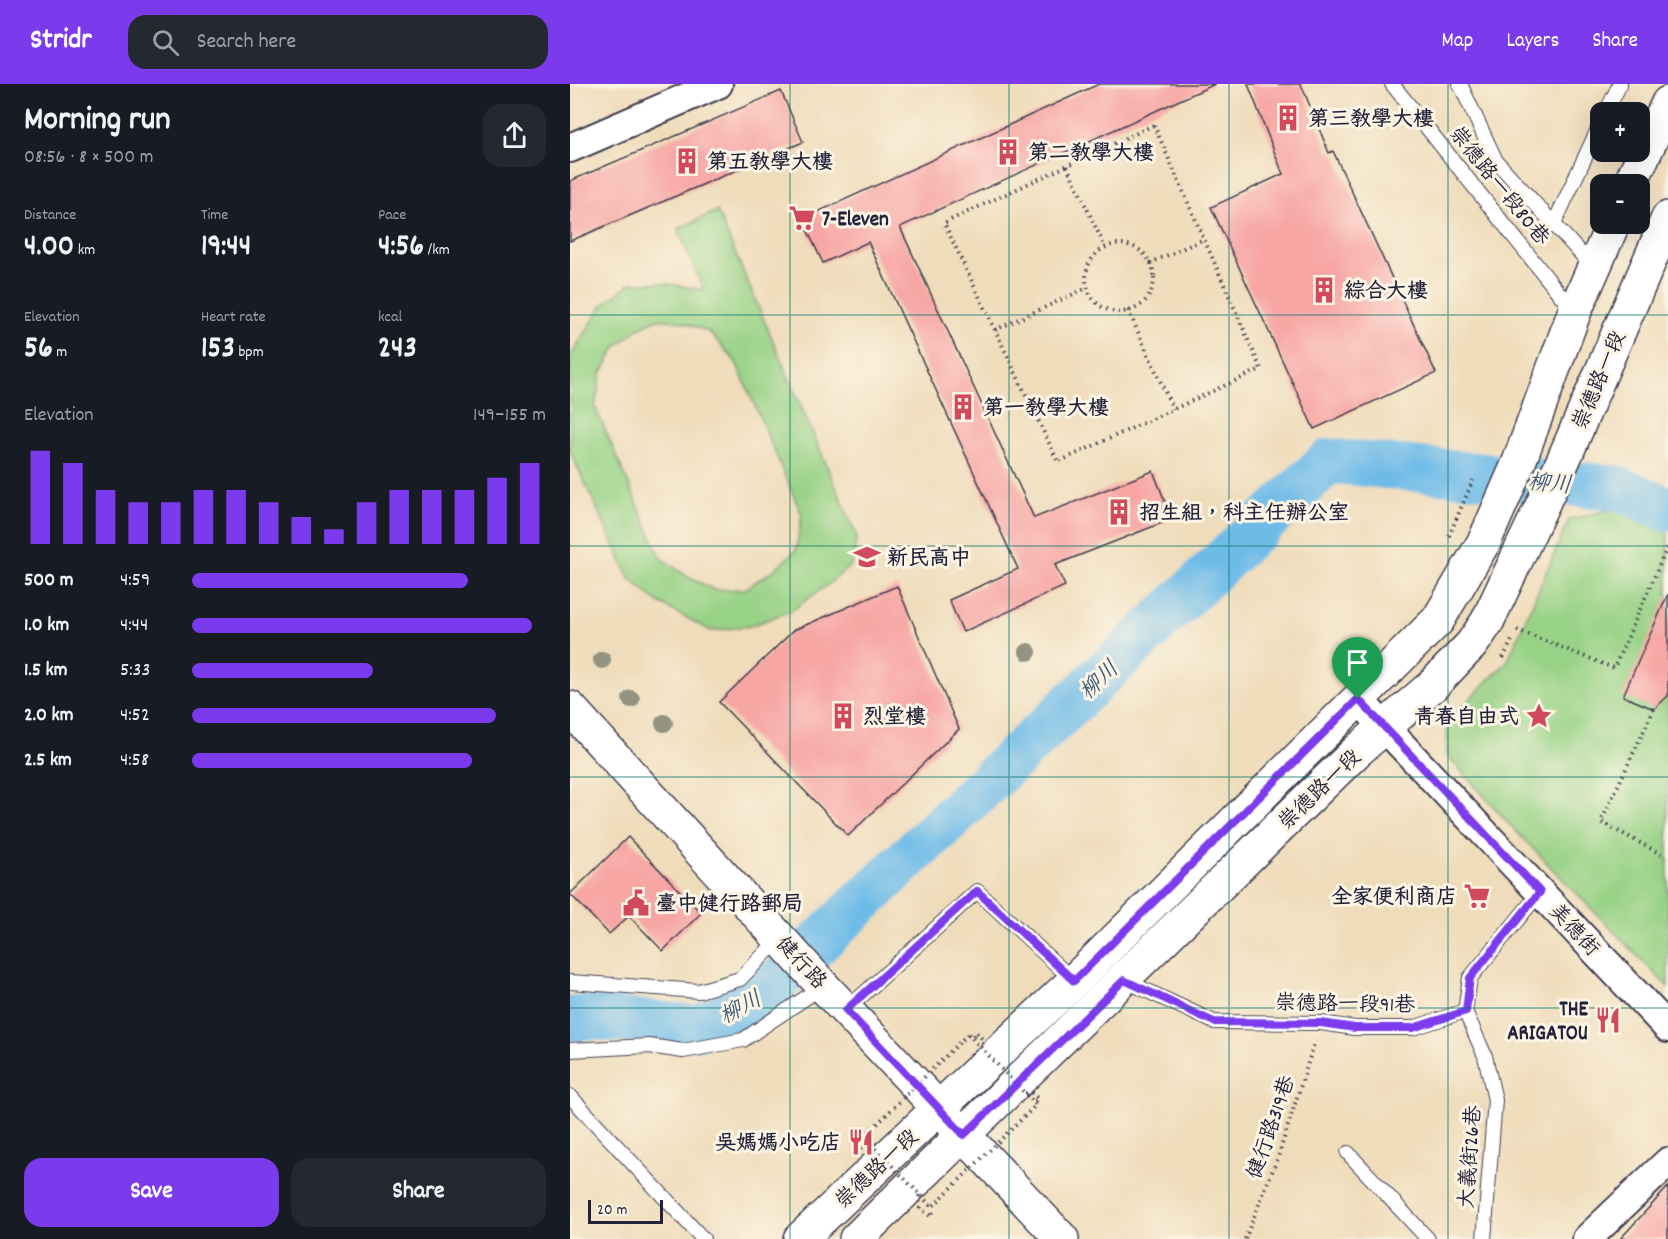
<!DOCTYPE html>
<meta charset="utf-8">
<style>
body{margin:0;font-family:Dekko,"LXGW WenKai TC",sans-serif;background:#242831;color:#f1f3f6;height:100vh;display:flex;flex-direction:column;font-size:22px;white-space:nowrap}
*{box-sizing:border-box;margin:0}
p{font-size:20px;color:#9ea1a6}
.icon{flex:none;width:33px;height:33px;fill:none;stroke:currentColor;stroke-width:2;stroke-linecap:round;stroke-linejoin:round}
.map{position:relative;flex:1;overflow:hidden}
.panel{display:flex;flex-direction:column;background:#171b24;width:570px}
.panel>*{flex:none}
.tools{position:absolute;left:1020px;top:18px;display:grid;gap:12px}
.tools a{display:grid;place-items:center;width:60px;height:60px;border-radius:12px;background:#171b24;box-shadow:0 6px 24px #0002;font-size:30px}
.scale{position:absolute;left:18px;bottom:15px;width:75px;box-sizing:border-box;padding-left:6px;border:3px solid #22223b;border-top:0;font-size:16px;line-height:21px;white-space:nowrap;color:#22223b;-webkit-text-stroke:4px #fcf5e5;paint-order:stroke}
.pin{position:absolute;display:grid;place-items:center;width:51px;height:51px;color:#fff;margin:-62px -26px;border-radius:50% 50% 50% 0;rotate:-45deg;box-shadow:0 0 6px #0007}
.pin .icon{rotate:45deg}
.round{display:grid;place-items:center;flex:none;width:63px;height:63px;border-radius:18px;background:#242831}
.headline{display:flex;align-items:center;justify-content:space-between;height:102px;padding:0 24px}
h1{font-size:33px;font-weight:700;line-height:45px}
.figures{display:grid;grid-template-columns:repeat(3,1fr);gap:9px;height:102px;padding:6px 24px}
.figures div{display:grid;align-content:center}
.figures b{font-size:30px;font-weight:700}
.figures small{font-size:16px;font-weight:400}
.figures p{font-size:16px}
.chart{height:168px;padding:12px 24px}
.chart p{display:flex;justify-content:space-between}
.chart svg{width:100%;height:108px;margin-top:6px;stroke:#7c3aed;stroke-width:6}
.button{display:flex;gap:12px;margin-top:auto;padding:12px 24px}
.button a{flex:1;height:69px;border-radius:18px;background:#7c3aed;color:#fff;font-size:24px;font-weight:700;line-height:69px;text-align:center}
.button a+a{background:#242831;color:#f1f3f6}
ul{padding:0 24px;list-style:none;font-size:20px}
li{display:grid;grid-template-columns:96px 72px 1fr;align-items:center;height:45px}
li i{height:15px;border-radius:8px;background:#7c3aed}
header{display:flex;align-items:center;gap:36px;box-sizing:border-box;height:84px;padding:0 30px;background:#7c3aed;color:#fff}
header strong{font-size:28px}
nav{display:flex;gap:33px;margin-inline-start:auto;font-size:21px}
.search{width:420px;height:54px;background:#242831;display:flex;align-items:center;gap:15px;box-sizing:border-box;padding:0 21px;border-radius:18px;color:#9ea1a6;font-size:22px}
main{display:flex;flex:1;min-height:0}
.map>svg:first-child{display:block}
.green{fill:#98d286;stroke:#5d7a60;stroke-width:1.5;fill-rule:evenodd}
.lines{fill:none;stroke-linecap:round;stroke-linejoin:round}
.river{stroke:#6ebbe8;stroke-width:45}
.building{fill:#f7a6a4}
.lane-casing{stroke:#413e4e;stroke-width:16}
.street-casing{stroke:#413e4e;stroke-width:32}
.secondary-casing{stroke:#413e4e;stroke-width:36}
.path{stroke:#413e4e;stroke-width:4;stroke-dasharray:1.5 4.5;stroke-linecap:butt}
.lane{stroke:#fff;stroke-width:14}
.street{stroke:#fff;stroke-width:28}
.secondary{stroke:#fff;stroke-width:33}
.path-bridge{stroke:#413e4e;stroke-width:4;stroke-dasharray:1.5 4.5;stroke-linecap:butt}
.tree{fill:#929381}
.route-casing{stroke:#fff;stroke-width:12}
.route{stroke:#7c3aed;stroke-width:8}
.grid{fill:none;stroke:#0f766e;stroke-width:1.5;stroke-opacity:0.55}
.labels{text-anchor:middle;stroke-width:6;stroke-linejoin:round;paint-order:stroke}
.poi-label{font-size:21px;font-weight:bold;fill:#22223b;stroke:#fcf5e5;text-anchor:start}
.street-label{font-size:21px;fill:#22223b;stroke:#fcf5e5}
.water-label{font-size:22px;font-style:italic;fill:#3d5878;stroke:#fcf5e5}
</style>
<header>
<strong>Stridr</strong>
<div class="search"><svg class="icon" aria-label="search" viewBox="0 0 24 24"><circle cx="10" cy="10" r="6"/><path d="M15 15l6 6"/></svg>Search here</div>
<nav><a>Map</a><a>Layers</a><a>Share</a></nav>
</header>
<main>
<section class="panel">
<div class="headline"><div><h1>Morning run</h1><p>08:56 · 8 × 500 m</p></div><a class="round"><svg class="icon" aria-label="share" viewBox="0 0 24 24"><path d="M12 15V3M7 8l5-5 5 5M5 13v7h14v-7"/></svg></a></div>
<div class="figures">
<div><p>Distance</p><b>4.00<small> km</small></b></div>
<div><p>Time</p><b>19:44</b></div>
<div><p>Pace</p><b>4:56<small> /km</small></b></div>
</div>
<div class="figures">
<div><p>Elevation</p><b>56<small> m</small></b></div>
<div><p>Heart rate</p><b>153<small> bpm</small></b></div>
<div><p>kcal</p><b>243</b></div>
</div>
<div class="chart"><p><span>Elevation</span>149–155 m</p>
<svg viewBox="0 0 160 44" preserveAspectRatio="none"><path d="M5 44V6M15 44V11M25 44V22M35 44V27M45 44V27M55 44V22M65 44V22M75 44V27M85 44V33M95 44V38M105 44V27M115 44V22M125 44V22M135 44V22M145 44V17M155 44V11"/></svg>
</div>
<ul>
<li><b>500 m</b>4:59<i style="width:78%"></i></li>
<li><b>1.0 km</b>4:44<i style="width:96%"></i></li>
<li><b>1.5 km</b>5:33<i style="width:51%"></i></li>
<li><b>2.0 km</b>4:52<i style="width:86%"></i></li>
<li><b>2.5 km</b>4:58<i style="width:79%"></i></li>
</ul>
<div class="button"><a>Save</a><a>Share</a></div>
</section>
<div class="map">
<svg width="1098" height="1155" viewBox="0 0 1098 1155">
<rect width="100%" height="100%" fill="#fcf5e5"/>
<filter id="ink" filterUnits="userSpaceOnUse"><feTurbulence type="fractalNoise" baseFrequency=".0167" numOctaves="2"/><feDisplacementMap in="SourceGraphic" scale="12" xChannelSelector="R" yChannelSelector="G"/><feConvolveMatrix kernelMatrix="1 2 1 2 8 2 1 2 1" color-interpolation-filters="sRGB"/></filter>
<filter id="wash" filterUnits="userSpaceOnUse"><feTurbulence type="fractalNoise" baseFrequency=".008" numOctaves="4" result="noise"/><feDisplacementMap in="SourceGraphic" scale="24" xChannelSelector="R" yChannelSelector="G"/><feGaussianBlur stdDeviation="1.35" result="paint"/><feColorMatrix in="noise" values="0 0 0 0 0 0 0 0 0 0 0 0 0 0 0 0 0 1.4 0 .05"/><feComposite in="paint" operator="in"/></filter>
<g filter="url(#wash)">
<rect width="100%" height="100%" fill="#efdcba"/>
<g class="green">
<path d="M 147,127 L 287,452 L 281,481 L 260,499 L 221,527 L 180,542 L 141,547 L 89,519 L 60,495 L 0,367 L 0,273 L 32,222 L 61,199 L 93,199 L 134,206 L 108,145 ZM 87,235 L 113,238 L 139,248 L 166,278 L 232,431 L 226,466 L 204,486 L 175,505 L 144,506 L 118,493 L 91,474 L 25,323 L 31,289 L 47,262 L 69,244 Z"/>
<polygon points="1051,423 1098,444 1098,903 941,742 877,671 877,638 937,578 999,436"/>
</g>
<g class="lines">
<polyline class="river" points="0,935 23,933 128,944 194,910 759,377 1047,404 1098,425"/>
</g>
<g id="blocks">
<g class="building">
<polygon points="529,0 645,0 330,143 464,434 583,387 602,435 485,481 495,502 393,548 379,516 448,485 298,158 253,179 232,135"/>
<polygon points="678,0 731,0 759,69 763,67 866,289 744,345 641,123 713,90"/>
<polygon points="211,7 233,58 0,157 0,97"/>
<polygon points="327,502 389,645 278,752 149,618 224,546"/>
<polygon points="1098,510 1098,612 1084,625 1053,612"/>
<polygon points="58,753 131,829 93,867 59,832 39,850 0,810"/>
<polygon points="1098,1103 1098,1155 1050,1155"/>
</g>
</g>
</g>
<g filter="url(#ink)">
<use href="#blocks" fill-opacity="0" stroke="#413e4e" stroke-width="1.5"/>
<g class="lines">
<g class="lane-casing">
<g id="lane">
<polyline points="822,0 1004,228"/>
<polyline points="890,0 926,77 1023,183"/>
<polyline points="1036,28 1050,0"/>
<polyline points="983,142 1030,41"/>
<polyline points="554,896 644,938 751,939 785,944 843,944 895,927"/>
<polyline points="0,898 129,907 170,895 210,854"/>
<polyline points="276,926 407,807 504,897"/>
<polyline points="895,927 915,972 925,1016 914,1155"/>
<polyline points="895,927 900,894 970,808"/>
<polyline points="0,966 79,962 113,967 173,956 253,902"/>
<polyline points="0,1012 133,1155"/>
<polyline points="778,1069 858,1155"/>
</g>
</g>
<g class="street-casing">
<g id="street">
<polyline points="0,64 148,0"/>
<polyline points="788,615 1098,944"/>
<polyline points="1017,1155 1098,1078"/>
</g>
</g>
<g class="secondary-casing">
<g id="secondary">
<polyline points="1060,100 1098,19"/>
<polyline points="0,624 253,902 492,1155"/>
<polyline points="230,1155 504,897 868,536 915,456 949,378 1004,229 1043,140"/>
<polyline points="286,1155 786,668 863,601 902,560 917,538 993,377 1098,134"/>
</g>
</g>
<g class="path">
<polygon points="584,41 691,285 488,378 374,139"/>
<polyline points="497,82 535,163"/>
<circle cx="550" cy="194" r="34"/>
<polyline points="580,179 634,155"/>
<polyline points="558,226 603,325"/>
<polyline points="425,246 517,204"/>
<polyline points="879,452 903,396"/>
<polyline points="947,546 1044,584 1098,462"/>
<polyline points="933,574 942,556"/>
<polyline points="1084,625 1031,738 1091,770"/>
<polyline points="675,1155 708,1073 745,957"/>
</g>
<use href="#lane" class="lane"/>
<use href="#street" class="street"/>
<use href="#secondary" class="secondary"/>
<g class="path-bridge">
<polygon points="398,950 466,1021 362,1123 294,1053"/>
<polyline points="403,952 406,948 414,957 410,963"/>
<polyline points="455,1009 462,1009 468,1015 464,1018"/>
<polyline points="294,1055 290,1054 286,1058 299,1068 307,1066"/>
<polyline points="349,1111 350,1124 360,1132 363,1130 361,1124"/>
</g>
</g>
<g class="tree">
<circle cx="458" cy="568" r="9"/>
<circle cx="32" cy="576" r="9"/>
<circle cx="61" cy="615" r="9"/>
<circle cx="94" cy="639" r="9"/>
</g>
</g>
<g class="lines" filter="url(#ink)">
<g class="route-casing">
<polygon id="route" points="788,615 970,808 900,894 896,927 843,944 785,944 751,939 644,938 554,896 394,1051 276,926 407,807 504,897"/>
</g>
<use href="#route" class="route"/>
</g>
<path class="grid" d="M 220,0 L 220,1155M 439,0 L 439,1155M 659,0 L 659,1155M 878,0 L 878,1155M 0,231 L 1098,231M 0,462 L 1098,462M 0,693 L 1098,693M 0,924 L 1098,924"/>
<defs>
<g id="building-bare" transform="scale(2.07)"><path d="M-4-6H4V6H1V3H-1V6H-4ZM-2.5-4.3h1.7v1.8h-1.7ZM.8-4.3h1.7v1.8H.8ZM-2.5-1h1.7V.8h-1.7ZM.8-1h1.7V.8H.8Z" fill="#d1495b" stroke="#fcf5e5" stroke-width="2.5" paint-order="stroke"/></g>
<g id="supermarket-bare" transform="scale(2.07)"><path d="M-6-5.5h2.5l.6 2H6L4.5 2H-2.5L-4.4-4H-6ZM-1.5 3.2a1.3 1.3 0 1 0 .1 0ZM3 3.2a1.3 1.3 0 1 0 .1 0Z" fill="#d1495b" stroke="#fcf5e5" stroke-width="2.5" paint-order="stroke"/></g>
<g id="school-bare" transform="scale(2.07)"><path d="M0-5L7-2L0 1L-7-2ZM-4 1L0 2.5L4 1V4Q0 6-4 4Z" fill="#d1495b" stroke="#fcf5e5" stroke-width="2.5" paint-order="stroke"/></g>
<g id="sight-bare" transform="scale(2.07)"><path d="M0-6L1.8-2.2L6-1.7L2.9 1.2L3.7 5.4L0 3.3L-3.7 5.4L-2.9 1.2L-6-1.7L-1.8-2.2Z" fill="#d1495b" stroke="#fcf5e5" stroke-width="2.5" paint-order="stroke"/></g>
<g id="civic-bare" transform="scale(2.07)"><path d="M-.6-6.5H3V-4.5H.6V-3L4-1V1h2V6H-6V1h2V-1L-.6-3ZM-1.2 2.5V6h2.4V2.5Z" fill="#d1495b" stroke="#fcf5e5" stroke-width="2.5" paint-order="stroke"/></g>
<g id="restaurant-bare" transform="scale(2.07)"><path d="M-5-6h1v4h1v-4h1v4h1v-4h1v5L-1.5 .5V6h-2V.5L-5-1ZM5-6V6H3V1.5H1.5Q1.5-4 5-6Z" fill="#d1495b" stroke="#fcf5e5" stroke-width="2.5" paint-order="stroke"/></g>
</defs>
<g fill-rule="evenodd">
<use href="#building-bare" x="718" y="34"/>
<use href="#building-bare" x="438" y="68"/>
<use href="#building-bare" x="117" y="77"/>
<use href="#supermarket-bare" x="232" y="134"/>
<use href="#building-bare" x="754" y="206"/>
<use href="#building-bare" x="393" y="323"/>
<use href="#building-bare" x="549" y="428"/>
<use href="#school-bare" x="297" y="473"/>
<use href="#building-bare" x="273" y="632"/>
<use href="#sight-bare" x="969" y="632"/>
<use href="#supermarket-bare" x="907" y="812"/>
<use href="#civic-bare" x="66" y="819"/>
<use href="#restaurant-bare" x="1038" y="936"/>
<use href="#restaurant-bare" x="291" y="1058"/>
</g>
<g class="labels">
<g class="poi-label">
<text x="738" y="41">第三教學大樓</text>
<text x="458" y="75">第二教學大樓</text>
<text x="137" y="84">第五教學大樓</text>
<text x="252" y="141">7-Eleven</text>
<text x="774" y="213">綜合大樓</text>
<text x="413" y="330">第一教學大樓</text>
<text x="569" y="435">招生組，科主任辦公室</text>
<text x="317" y="480">新民高中</text>
<text x="293" y="639">烈堂樓</text>
<text x="949" y="639" text-anchor="end">青春自由式</text>
<text x="887" y="819" text-anchor="end">全家便利商店</text>
<text x="86" y="826">臺中健行路郵局</text>
<text x="1018" y="931" text-anchor="end">THE<tspan x="1018" dy="24">ARIGATOU</tspan></text>
<text x="271" y="1065" text-anchor="end">吳媽媽小吃店</text>
</g>
<g class="street-label">
<text transform="translate(930 101) rotate(51)" y="7">崇德路一段80巷</text>
<text transform="translate(1028 296) rotate(-67)" y="7">崇德路一段</text>
<text transform="translate(749 705) rotate(-44)" y="7">崇德路一段</text>
<text transform="translate(1005 845) rotate(47)" y="7">美德街</text>
<text transform="translate(232 878) rotate(47)" y="7">健行路</text>
<text transform="translate(775 919) rotate(1)" y="7">崇德路一段91巷</text>
<text transform="translate(700 1043) rotate(-71)" y="7">健行路319巷</text>
<text transform="translate(899 1073) rotate(-86)" y="7">大義街26巷</text>
<text transform="translate(306 1084) rotate(-43)" y="7">崇德路一段</text>
</g>
<g class="water-label">
<text transform="translate(980 398) rotate(5)" y="8">柳川</text>
<text transform="translate(528 595) rotate(-43)" y="8">柳川</text>
<text transform="translate(170 922) rotate(-28)" y="8">柳川</text>
</g>
</g>
</svg>
<div class="tools">
<a>+</a>
<a>−</a>
</div>
<div class="scale">20 m</div>
<div class="pin" style="left:788px;top:615px;background:#1e9e55"><svg class="icon" aria-label="arrive" viewBox="0 0 24 24"><path d="M6 21V4h12l-3 4 3 4H6"/></svg></div>
</div>
</main>
